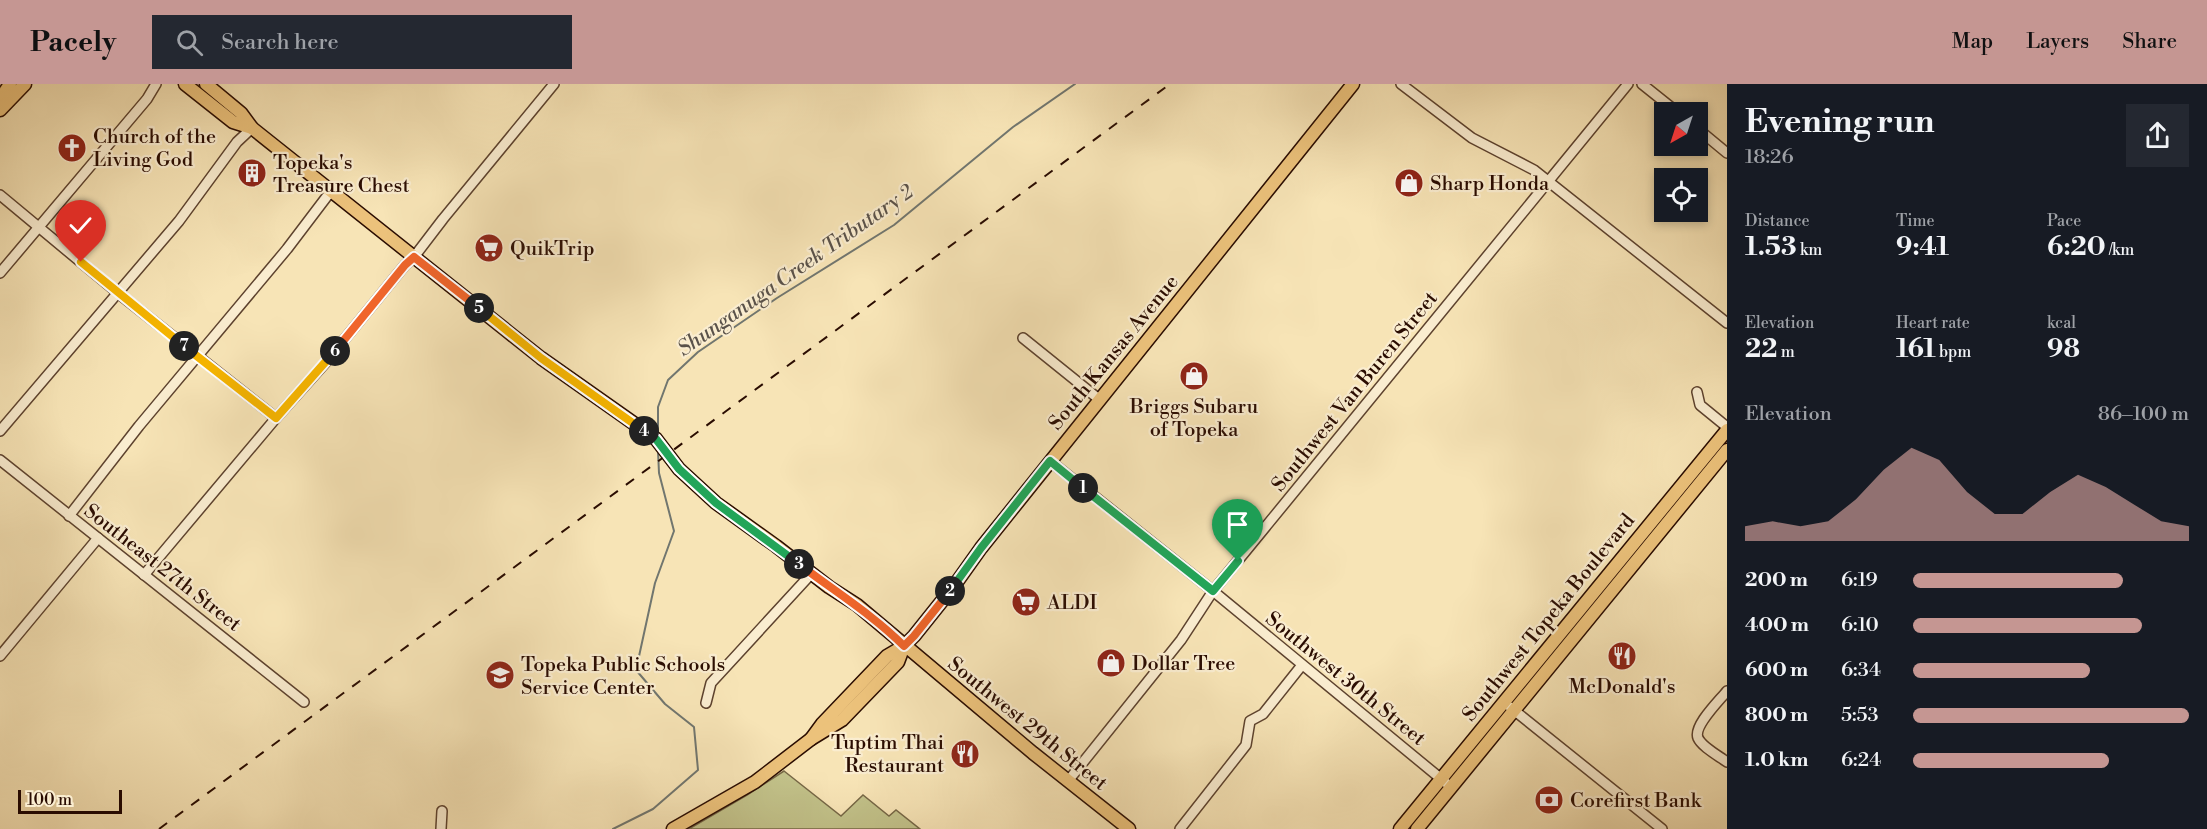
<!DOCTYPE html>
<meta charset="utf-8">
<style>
body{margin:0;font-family:"Libre Bodoni",serif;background:#242831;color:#f1f3f6;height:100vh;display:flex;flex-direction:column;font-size:22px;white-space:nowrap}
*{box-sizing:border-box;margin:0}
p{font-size:20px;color:#9ea1a6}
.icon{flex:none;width:33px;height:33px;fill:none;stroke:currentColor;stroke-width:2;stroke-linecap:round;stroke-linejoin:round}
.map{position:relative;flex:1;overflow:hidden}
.drawer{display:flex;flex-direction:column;background:#171b24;width:480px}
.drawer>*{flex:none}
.needle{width:39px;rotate:219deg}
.buttons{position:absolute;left:1654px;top:18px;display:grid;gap:12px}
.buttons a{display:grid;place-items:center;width:54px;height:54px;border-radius:0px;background:#171b24;box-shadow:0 3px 9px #0003;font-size:30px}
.scale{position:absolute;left:18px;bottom:15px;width:104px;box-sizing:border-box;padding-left:6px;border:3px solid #2a0c01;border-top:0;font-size:16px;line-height:21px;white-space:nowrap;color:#2a0c01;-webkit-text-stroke:4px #faedd0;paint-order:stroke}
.pin{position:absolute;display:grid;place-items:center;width:51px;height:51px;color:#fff;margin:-62px -26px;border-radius:50% 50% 50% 0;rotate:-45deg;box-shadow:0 0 6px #0007}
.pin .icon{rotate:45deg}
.km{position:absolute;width:30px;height:30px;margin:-15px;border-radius:50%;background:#222;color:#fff;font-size:16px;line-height:30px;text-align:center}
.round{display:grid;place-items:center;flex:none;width:63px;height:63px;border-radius:0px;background:#242831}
.head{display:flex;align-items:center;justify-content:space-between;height:102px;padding:0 18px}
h1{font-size:33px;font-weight:800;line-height:45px}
.stats{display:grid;grid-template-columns:repeat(3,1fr);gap:9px;height:102px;padding:6px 18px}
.stats div{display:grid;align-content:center}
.stats b{font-size:26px;font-weight:800}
.stats small{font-size:16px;font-weight:400}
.stats p{font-size:16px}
.chart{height:168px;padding:12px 18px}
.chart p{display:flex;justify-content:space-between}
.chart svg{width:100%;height:108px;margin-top:6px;fill:#c59692;opacity:.7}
ul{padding:0 18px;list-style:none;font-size:20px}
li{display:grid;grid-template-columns:96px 72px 1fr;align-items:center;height:45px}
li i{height:15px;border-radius:8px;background:#c59692}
header{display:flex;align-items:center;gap:36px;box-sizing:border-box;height:84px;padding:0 30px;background:#c59692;color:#111}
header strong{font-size:28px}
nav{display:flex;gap:33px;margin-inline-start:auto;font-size:21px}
.search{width:420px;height:54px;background:#242831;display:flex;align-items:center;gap:15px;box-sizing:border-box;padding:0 21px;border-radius:0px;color:#9ea1a6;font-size:22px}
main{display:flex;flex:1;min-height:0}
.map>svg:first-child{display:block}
.green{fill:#c2c28a;stroke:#766746;stroke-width:1.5}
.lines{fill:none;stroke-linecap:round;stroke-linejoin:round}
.stream{stroke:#71766f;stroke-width:2}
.minor-casing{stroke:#5d422e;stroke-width:12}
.major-casing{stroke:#2a0c01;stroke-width:15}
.minor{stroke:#faedd0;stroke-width:9}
.major{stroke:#ecc27b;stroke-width:12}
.rail{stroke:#2a0c01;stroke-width:2;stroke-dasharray:10 10;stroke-linecap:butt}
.split-1-casing{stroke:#fff;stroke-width:12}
.split-2-casing{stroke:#fff;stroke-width:12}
.split-3-casing{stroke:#fff;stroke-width:12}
.split-4-casing{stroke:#fff;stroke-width:12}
.split-5-casing{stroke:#fff;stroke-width:12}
.split-6-casing{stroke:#fff;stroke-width:12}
.split-7-casing{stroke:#fff;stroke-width:12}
.split-8-casing{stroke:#fff;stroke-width:12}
.split-1{stroke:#22a559;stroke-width:8}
.split-2{stroke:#22a559;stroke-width:8}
.split-3{stroke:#f0652b;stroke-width:8}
.split-4{stroke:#22a559;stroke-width:8}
.split-5{stroke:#f5b400;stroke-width:8}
.split-6{stroke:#f0652b;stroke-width:8}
.split-7{stroke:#f5b400;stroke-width:8}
.split-8{stroke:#f5b400;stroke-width:8}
.labels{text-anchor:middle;stroke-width:4.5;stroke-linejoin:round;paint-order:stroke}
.poi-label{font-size:20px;fill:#2a0c01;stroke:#faedd0;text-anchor:start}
.street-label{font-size:20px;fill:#2a0c01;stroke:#faedd0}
.water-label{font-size:21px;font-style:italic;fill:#5a524a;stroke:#faedd0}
</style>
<header>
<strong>Pacely</strong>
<div class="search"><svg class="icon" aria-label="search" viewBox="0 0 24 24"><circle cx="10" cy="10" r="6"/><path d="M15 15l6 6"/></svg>Search here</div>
<nav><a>Map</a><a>Layers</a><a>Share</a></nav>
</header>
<main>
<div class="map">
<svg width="1727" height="745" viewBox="0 0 1727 745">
<rect width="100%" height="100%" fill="#f7e4b6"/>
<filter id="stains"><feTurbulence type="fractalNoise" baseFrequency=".00333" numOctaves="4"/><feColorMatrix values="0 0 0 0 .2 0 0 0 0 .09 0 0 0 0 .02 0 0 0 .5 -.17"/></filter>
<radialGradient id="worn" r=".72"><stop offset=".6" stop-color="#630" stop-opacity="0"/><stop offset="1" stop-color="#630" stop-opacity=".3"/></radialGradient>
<polygon class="green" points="784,687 841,732 863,711 889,732 896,726 920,745 689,745 747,711"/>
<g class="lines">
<g class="stream">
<polyline points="658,349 658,323 668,296 698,268 777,214 894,141 1013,43 1075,0"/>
<polyline points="613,745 653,725 698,686 694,643 665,620 636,586 655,499 674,447 659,389 658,367"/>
</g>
<g class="minor-casing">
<g id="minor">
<polyline points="1401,0 1472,54 1534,86 1727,239"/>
<polyline points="1642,0 1677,28"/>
<polyline points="1698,45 1727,69"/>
<polyline points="0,111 118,209 276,334"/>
<polyline points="0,189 147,15 156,0"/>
<polyline points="1023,254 1100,316"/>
<polyline points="1697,308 1700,321 1727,343"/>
<polyline points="0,347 179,137 237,58 252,44"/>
<polyline points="0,376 304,618"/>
<polyline points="1050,377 1213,507 1451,703"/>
<polyline points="69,432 139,342 287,165 331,107"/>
<polyline points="144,491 276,334 326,278 405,181 414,173 443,135 554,0"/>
<polyline points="0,572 98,454"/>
<path d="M 1727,607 C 1719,617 1693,642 1698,654 C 1702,663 1719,672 1727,678"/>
<polyline points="706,619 711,599 812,489"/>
<polyline points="1510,623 1662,745"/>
<polyline points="1068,697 1181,556 1213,507 1628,0"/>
<polyline points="441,745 442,727"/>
<polyline points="1180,745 1246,661 1250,637 1263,630 1302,581"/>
</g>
</g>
<g class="major-casing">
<g id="major">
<polyline points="185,0 233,38 252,44"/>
<polyline points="206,0 241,29 252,44 507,247 541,274 656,355 679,385 716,419 776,462 829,503 857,521 1033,669 1129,745"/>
<polyline points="0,15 10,0"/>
<polyline points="0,26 25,0"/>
<polyline points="811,655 822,640 887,572 904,562 914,552 954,502 981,464 1353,0"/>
<polyline points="673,745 755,698 811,655 842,636 898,578 904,562"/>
<polyline points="1400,745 1727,346"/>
<polyline points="1417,745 1727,366"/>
</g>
</g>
<use href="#minor" class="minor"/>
<use href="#major" class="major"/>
<polyline class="rail" points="159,745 1170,0"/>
</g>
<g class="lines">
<g class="split-1-casing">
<polyline id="split-1" points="1083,404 1213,507 1238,477"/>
</g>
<g class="split-2-casing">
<polyline id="split-2" points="950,507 981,464 1050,377 1083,404"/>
</g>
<g class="split-3-casing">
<path id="split-3" d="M 799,480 C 834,507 872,530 904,562 L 914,552 L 950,507"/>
</g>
<g class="split-4-casing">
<polyline id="split-4" points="644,347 656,355 679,385 716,419 799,480"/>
</g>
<g class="split-5-casing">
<polyline id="split-5" points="479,224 541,274 644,347"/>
</g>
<g class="split-6-casing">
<polyline id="split-6" points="335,267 405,181 414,173 479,224"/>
</g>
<g class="split-7-casing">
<polyline id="split-7" points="184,262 276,334 335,267"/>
</g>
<g class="split-8-casing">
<polyline id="split-8" points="81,178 184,262"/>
</g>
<use href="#split-1" class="split-1"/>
<use href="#split-2" class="split-2"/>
<use href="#split-3" class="split-3"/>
<use href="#split-4" class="split-4"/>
<use href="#split-5" class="split-5"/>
<use href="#split-6" class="split-6"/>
<use href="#split-7" class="split-7"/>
<use href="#split-8" class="split-8"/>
</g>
<defs>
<g id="church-disc" transform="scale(1.5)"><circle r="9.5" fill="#8f2418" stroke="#faedd0"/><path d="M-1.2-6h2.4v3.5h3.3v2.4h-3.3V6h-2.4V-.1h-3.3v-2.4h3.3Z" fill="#fff"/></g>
<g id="building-disc" transform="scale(1.5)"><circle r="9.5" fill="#8f2418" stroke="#faedd0"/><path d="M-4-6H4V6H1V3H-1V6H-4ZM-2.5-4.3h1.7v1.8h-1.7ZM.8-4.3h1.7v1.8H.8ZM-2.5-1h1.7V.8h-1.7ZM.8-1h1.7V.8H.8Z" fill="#fff"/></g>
<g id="shop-disc" transform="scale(1.5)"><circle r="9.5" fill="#8f2418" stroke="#faedd0"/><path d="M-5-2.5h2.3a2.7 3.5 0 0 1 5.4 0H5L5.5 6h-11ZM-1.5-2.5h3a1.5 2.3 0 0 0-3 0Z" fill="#fff"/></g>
<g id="supermarket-disc" transform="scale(1.5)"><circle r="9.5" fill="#8f2418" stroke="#faedd0"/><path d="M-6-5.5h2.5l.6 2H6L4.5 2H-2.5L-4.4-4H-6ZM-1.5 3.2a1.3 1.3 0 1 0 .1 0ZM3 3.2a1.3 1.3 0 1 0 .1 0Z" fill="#fff"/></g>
<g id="restaurant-disc" transform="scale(1.5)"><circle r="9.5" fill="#8f2418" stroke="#faedd0"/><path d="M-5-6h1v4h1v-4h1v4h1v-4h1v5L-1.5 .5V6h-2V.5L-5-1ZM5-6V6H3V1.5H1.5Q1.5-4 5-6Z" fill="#fff"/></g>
<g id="school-disc" transform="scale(1.5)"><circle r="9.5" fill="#8f2418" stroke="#faedd0"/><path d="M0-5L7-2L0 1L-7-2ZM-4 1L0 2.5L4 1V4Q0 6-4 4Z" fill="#fff"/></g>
<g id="bank-disc" transform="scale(1.5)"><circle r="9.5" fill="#8f2418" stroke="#faedd0"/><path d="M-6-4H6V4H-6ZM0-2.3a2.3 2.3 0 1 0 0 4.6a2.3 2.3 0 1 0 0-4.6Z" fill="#fff"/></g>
</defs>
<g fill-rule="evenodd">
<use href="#church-disc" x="72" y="64"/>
<use href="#building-disc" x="252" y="89"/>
<use href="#shop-disc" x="1409" y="99"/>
<use href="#supermarket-disc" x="489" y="164"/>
<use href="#shop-disc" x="1194" y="292"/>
<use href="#supermarket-disc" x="1026" y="518"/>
<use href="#restaurant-disc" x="1622" y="572"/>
<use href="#shop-disc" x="1111" y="579"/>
<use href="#school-disc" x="500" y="591"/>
<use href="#restaurant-disc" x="965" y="670"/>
<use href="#bank-disc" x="1549" y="716"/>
</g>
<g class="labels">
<g class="poi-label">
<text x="93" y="59">Church of the<tspan x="93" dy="23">Living God</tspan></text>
<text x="273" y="85">Topeka's<tspan x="273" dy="23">Treasure Chest</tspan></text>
<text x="1430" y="106">Sharp Honda</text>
<text x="510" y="171">QuikTrip</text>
<text x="1194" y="329" text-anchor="middle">Briggs Subaru<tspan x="1194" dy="23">of Topeka</tspan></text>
<text x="1047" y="525">ALDI</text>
<text x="1132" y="586">Dollar Tree</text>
<text x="521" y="587">Topeka Public Schools<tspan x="521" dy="23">Service Center</tspan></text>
<text x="1622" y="609" text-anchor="middle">McDonald's</text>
<text x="944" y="665" text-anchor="end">Tuptim Thai<tspan x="944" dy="23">Restaurant</tspan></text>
<text x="1570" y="723">Corefirst Bank</text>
</g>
<g class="street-label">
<text transform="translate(1113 268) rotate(-51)" y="7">South Kansas Avenue</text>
<text transform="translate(1354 307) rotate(-51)" y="7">Southwest Van Buren Street</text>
<text transform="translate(163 483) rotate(38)" y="7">Southeast 27th Street</text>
<text transform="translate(1548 533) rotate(-51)" y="7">Southwest Topeka Boulevard</text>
<text transform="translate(1346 594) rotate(39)" y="7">Southwest 30th Street</text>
<text transform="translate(1028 639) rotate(39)" y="7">Southwest 29th Street</text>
</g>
<g class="water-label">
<text transform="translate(795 186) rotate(-35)" y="7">Shunganuga Creek Tributary 2</text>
</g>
</g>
<rect width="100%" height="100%" filter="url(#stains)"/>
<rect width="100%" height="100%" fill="url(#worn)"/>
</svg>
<div class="buttons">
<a><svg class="needle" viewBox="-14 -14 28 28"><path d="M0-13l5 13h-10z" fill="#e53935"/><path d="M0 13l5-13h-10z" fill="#9ea1a6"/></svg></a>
<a><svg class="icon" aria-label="locate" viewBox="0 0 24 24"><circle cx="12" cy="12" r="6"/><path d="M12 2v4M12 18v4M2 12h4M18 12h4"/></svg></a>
</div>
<div class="scale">100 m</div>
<div class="pin" style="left:1238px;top:477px;background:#1e9e55"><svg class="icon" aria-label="arrive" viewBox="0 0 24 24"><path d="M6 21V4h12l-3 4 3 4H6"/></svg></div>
<div class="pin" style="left:81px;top:178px;background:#d93025"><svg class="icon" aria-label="check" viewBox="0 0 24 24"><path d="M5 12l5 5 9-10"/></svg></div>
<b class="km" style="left:1083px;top:404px">1</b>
<b class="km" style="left:950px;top:507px">2</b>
<b class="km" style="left:799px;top:480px">3</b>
<b class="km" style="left:644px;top:347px">4</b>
<b class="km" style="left:479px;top:224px">5</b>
<b class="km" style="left:335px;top:267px">6</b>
<b class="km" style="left:184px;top:262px">7</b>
</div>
<section class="drawer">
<div class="head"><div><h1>Evening run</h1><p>18:26</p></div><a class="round"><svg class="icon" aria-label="share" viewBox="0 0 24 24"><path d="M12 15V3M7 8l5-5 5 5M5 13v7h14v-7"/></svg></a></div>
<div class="stats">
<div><p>Distance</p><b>1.53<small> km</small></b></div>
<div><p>Time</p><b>9:41</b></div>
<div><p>Pace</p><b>6:20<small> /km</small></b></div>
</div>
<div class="stats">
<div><p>Elevation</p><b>22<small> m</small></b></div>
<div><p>Heart rate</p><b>161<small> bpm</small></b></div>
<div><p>kcal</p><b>98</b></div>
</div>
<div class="chart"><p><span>Elevation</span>86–100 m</p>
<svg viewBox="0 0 160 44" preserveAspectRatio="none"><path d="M0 44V38L10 36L20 38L30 36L40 27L50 15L60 6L70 11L80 24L90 33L100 33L110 24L120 17L130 22L140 29L150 36L160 38V44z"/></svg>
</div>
<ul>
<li><b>200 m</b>6:19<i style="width:76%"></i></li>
<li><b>400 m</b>6:10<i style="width:83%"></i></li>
<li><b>600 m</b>6:34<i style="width:64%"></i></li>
<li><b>800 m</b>5:53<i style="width:100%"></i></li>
<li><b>1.0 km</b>6:24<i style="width:71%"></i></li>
</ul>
</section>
</main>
